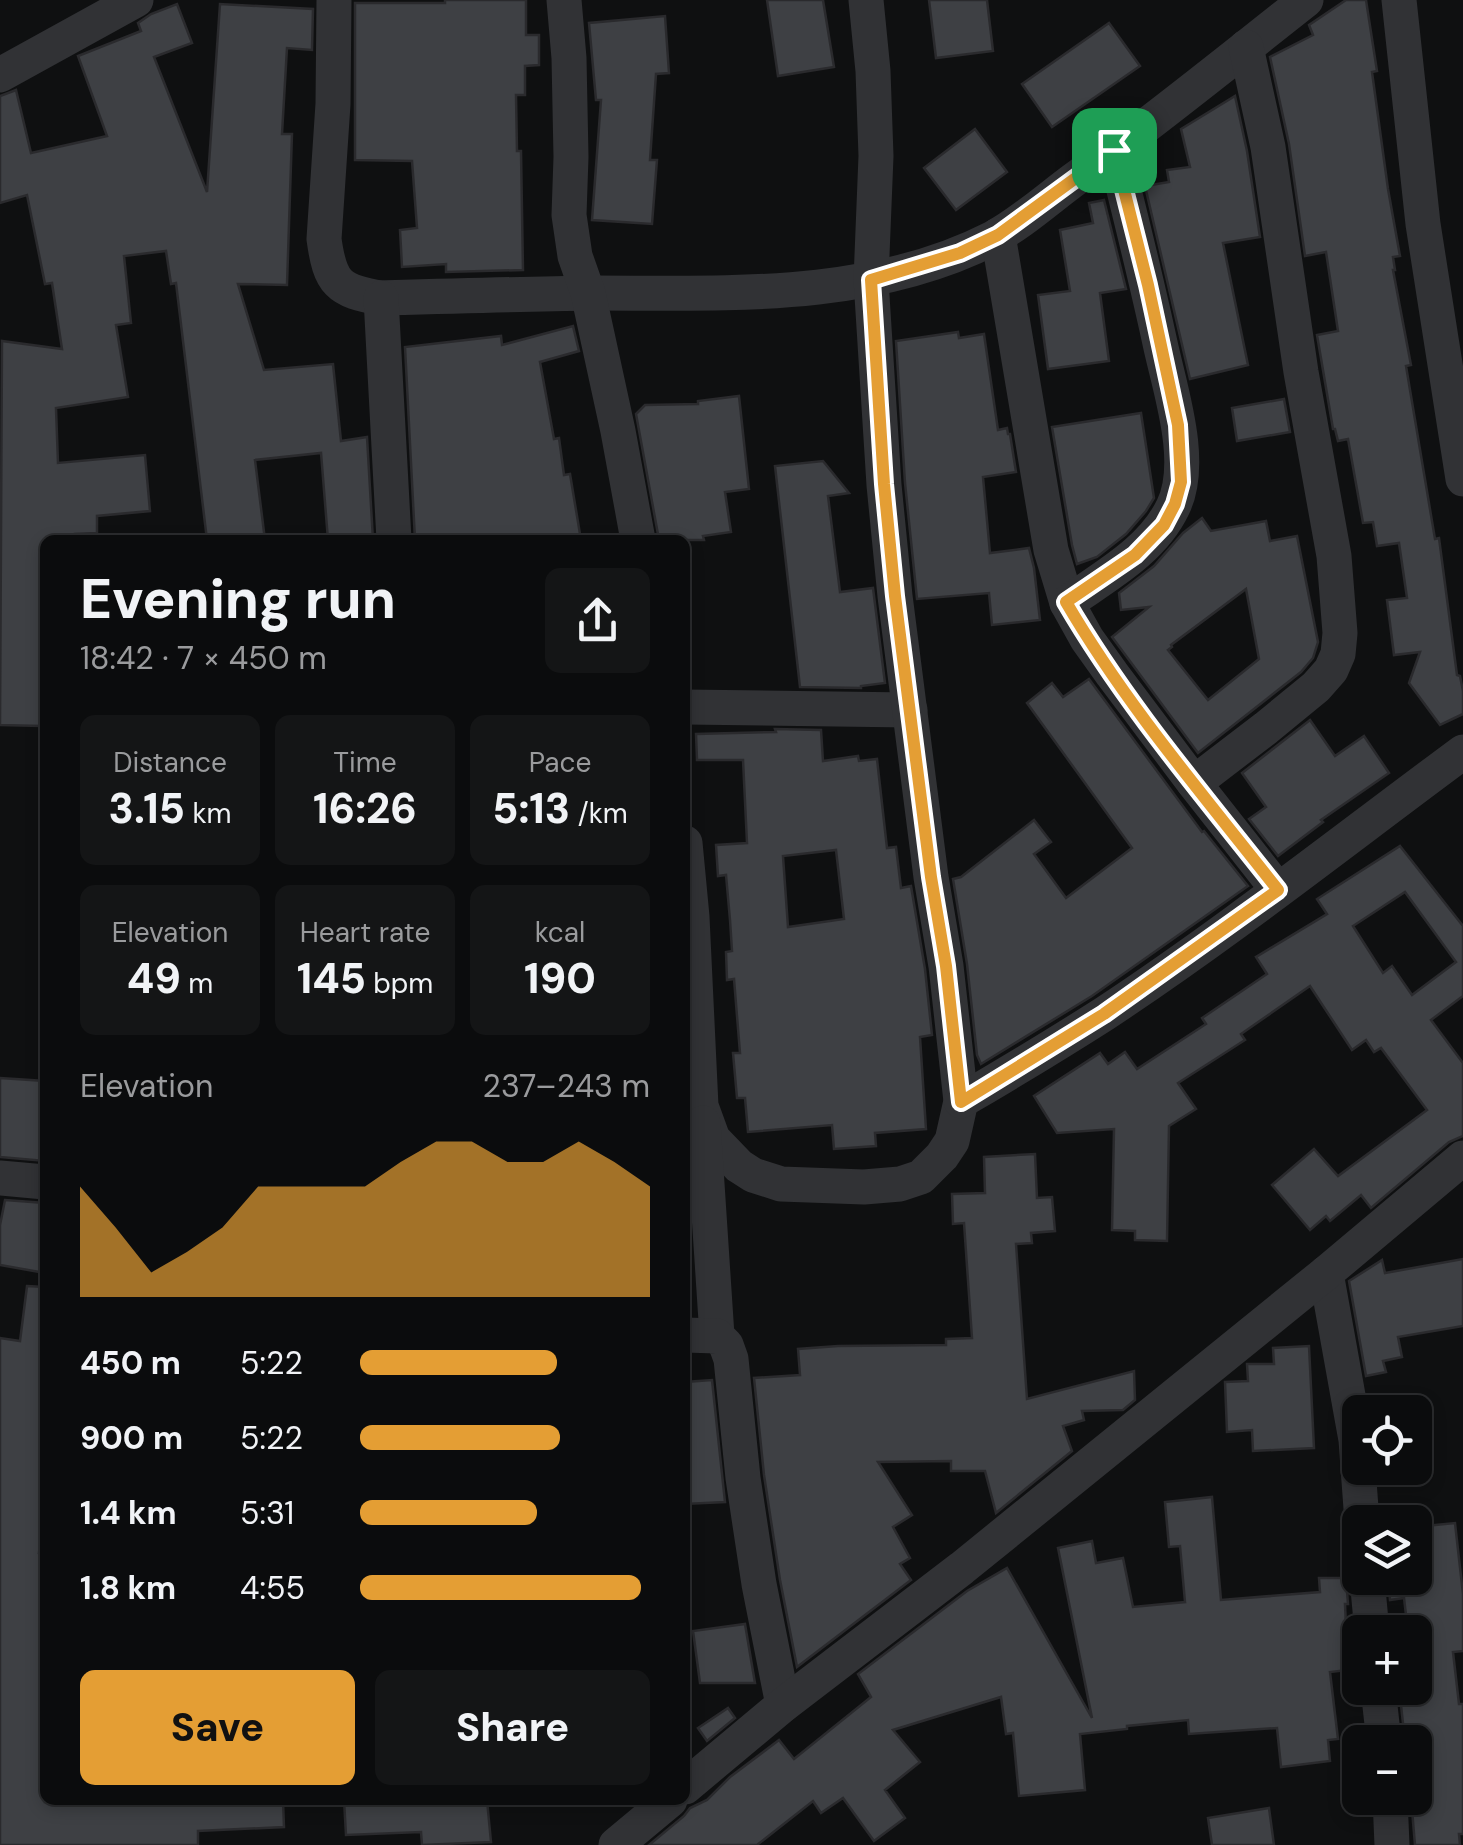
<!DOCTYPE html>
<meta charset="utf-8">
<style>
body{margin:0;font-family:"DM Sans",sans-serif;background:#141516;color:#f1f3f6;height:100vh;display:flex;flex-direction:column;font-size:38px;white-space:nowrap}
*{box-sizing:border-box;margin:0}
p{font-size:32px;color:#9a9b9d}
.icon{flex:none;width:55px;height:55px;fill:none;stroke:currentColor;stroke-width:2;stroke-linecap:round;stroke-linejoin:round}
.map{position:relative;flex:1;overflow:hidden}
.sheet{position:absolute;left:40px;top:535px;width:650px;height:1270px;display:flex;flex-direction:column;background:#0b0c0d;border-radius:15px;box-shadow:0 5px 15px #0003,0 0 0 2px #2b2c2e}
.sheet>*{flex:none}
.tools{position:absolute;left:1342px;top:1395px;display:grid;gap:20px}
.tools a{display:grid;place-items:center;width:90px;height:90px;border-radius:15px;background:#0b0c0d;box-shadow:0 5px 15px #0003,0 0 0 2px #2b2c2e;font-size:50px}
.pin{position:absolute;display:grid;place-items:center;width:85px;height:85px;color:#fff;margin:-42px;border-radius:20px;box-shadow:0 5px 15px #0006}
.round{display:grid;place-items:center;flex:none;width:105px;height:105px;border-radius:15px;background:#141516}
.headline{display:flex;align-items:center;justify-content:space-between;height:170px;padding:0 40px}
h1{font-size:55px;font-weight:800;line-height:75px}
.stats{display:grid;grid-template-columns:repeat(3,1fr);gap:15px;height:170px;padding:10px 40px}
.stats div{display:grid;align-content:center;border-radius:15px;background:#141516;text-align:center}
.stats b{font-size:42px;font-weight:800}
.stats small{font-size:28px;font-weight:400}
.stats p{font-size:28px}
.chart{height:280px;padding:20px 40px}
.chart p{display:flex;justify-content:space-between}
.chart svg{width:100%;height:180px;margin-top:10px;fill:#e49e34;opacity:.7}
.cta{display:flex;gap:20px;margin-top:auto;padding:20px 40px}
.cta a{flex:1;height:115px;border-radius:15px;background:#e49e34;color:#111;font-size:40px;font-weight:800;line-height:115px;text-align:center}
.cta a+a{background:#141516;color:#f1f3f6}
ul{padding:0 40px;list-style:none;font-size:32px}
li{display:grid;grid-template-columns:160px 120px 1fr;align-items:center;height:75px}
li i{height:25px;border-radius:12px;background:#e49e34}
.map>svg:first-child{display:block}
.building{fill:#3e4044;stroke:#2a2a2d;stroke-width:2.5;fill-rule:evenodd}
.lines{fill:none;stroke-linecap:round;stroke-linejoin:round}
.minor{stroke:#313235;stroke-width:35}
.route-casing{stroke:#fff;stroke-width:20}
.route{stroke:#e49e34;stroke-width:12}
</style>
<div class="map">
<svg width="1463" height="1845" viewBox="0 0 1463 1845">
<rect width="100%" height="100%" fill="#0f1011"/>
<g class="building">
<polygon points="445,0 526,0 526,35 539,35 539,65 525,66 525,95 516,95 517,151 521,151 523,270 446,272 446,264 402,267 400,230 417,228 412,161 355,160 355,3 445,3"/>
<polygon points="767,0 823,0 834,67 778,76"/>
<polygon points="929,0 987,0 993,51 936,58"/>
<polygon points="1346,0 1366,0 1377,71 1372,72 1388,189 1400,256 1393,257 1395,270 1393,270 1411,365 1406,366 1435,539 1439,538 1457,675 1460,676 1463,691 1463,714 1440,725 1409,683 1420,652 1394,655 1387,600 1407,598 1399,543 1377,546 1373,522 1363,523 1348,439 1338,441 1335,429 1333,429 1317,335 1338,331 1326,252 1305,256 1289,144 1270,57 1313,35 1309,25"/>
<polygon points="177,4 192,43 154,57 207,192 220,4 313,9 312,50 287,48 282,134 292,134 287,285 238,284 264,370 333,364 341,441 367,437 373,540 328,540 321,453 255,460 265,540 207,540 176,283 171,284 166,251 124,256 131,323 116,325 128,397 56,408 58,463 145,455 150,511 97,516 97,533 75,534 75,540 45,540 45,698 42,697 41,726 0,725 2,341 62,349 52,283 45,284 27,195 0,203 0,96 16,90 31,153 107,136 78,56 141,31 138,23 151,14"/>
<polygon points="665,16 669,73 656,74 650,160 657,160 652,224 592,220 601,100 596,100 589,23"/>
<polygon points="1109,23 1140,66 1052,127 1022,84"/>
<polygon points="1235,96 1247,151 1260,237 1223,243 1248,365 1190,379 1145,186 1169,182 1167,170 1190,167 1181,129"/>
<polygon points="975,129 1007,172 956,210 924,168"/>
<polygon points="1104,200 1126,289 1100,293 1109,361 1048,369 1038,295 1070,291 1060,230 1093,223 1089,203"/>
<polygon points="573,326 579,351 540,362 554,439 559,438 564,475 570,474 581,540 415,540 405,347 501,336 502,345"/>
<polygon points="958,332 959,338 984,334 998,430 1007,428 1008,434 1010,434 1016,472 983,477 990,553 1029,548 1034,568 1040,620 992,625 989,593 917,599 905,483 896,341"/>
<polygon points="739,396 749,489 725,492 731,532 703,536 704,540 659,540 636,414 645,405 698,404 698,401"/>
<polygon points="1284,399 1290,432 1237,441 1232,408"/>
<polygon points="1141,413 1154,498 1146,511 1126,534 1097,557 1077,564 1072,545 1052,427"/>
<polygon points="823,461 849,493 828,496 840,592 873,588 885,683 861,686 861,688 800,687 775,466"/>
<path d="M 1202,518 L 1211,531 L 1266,521 L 1270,541 L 1297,536 L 1318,642 L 1313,658 L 1301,672 L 1198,753 L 1112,637 L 1149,607 L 1121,610 L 1119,593 L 1154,566 L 1183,533 ZM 1246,589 L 1259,659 L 1208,700 L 1168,650 L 1172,647 L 1171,645 Z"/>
<polygon points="1089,679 1202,832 1204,831 1248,886 1092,996 981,1064 977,1055 967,964 953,879 961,877 1034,820 1051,842 1034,854 1066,898 1132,848 1027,703 1052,683 1063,697"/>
<polygon points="1310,720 1335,756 1364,736 1389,773 1321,820 1323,822 1278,856 1249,819 1266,807 1242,773"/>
<path d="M 775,729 L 821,730 L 823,761 L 858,756 L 859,761 L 877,759 L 887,848 L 896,847 L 901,888 L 911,886 L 925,969 L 932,1035 L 920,1037 L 926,1129 L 875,1133 L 876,1146 L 834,1149 L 832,1125 L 748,1132 L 745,1098 L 737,1098 L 733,1053 L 740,1053 L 734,979 L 727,980 L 726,952 L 732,951 L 730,920 L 726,875 L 718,876 L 716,845 L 747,843 L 743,760 L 697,760 L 696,734 L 776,732 ZM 836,850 L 844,919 L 788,927 L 783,856 Z"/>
<path d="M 1400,846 L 1463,926 L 1463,996 L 1431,1020 L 1463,1063 L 1463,1136 L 1449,1142 L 1371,1208 L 1361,1195 L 1330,1221 L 1326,1216 L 1310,1230 L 1272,1185 L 1314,1149 L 1338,1176 L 1427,1110 L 1381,1048 L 1374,1052 L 1366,1040 L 1352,1050 L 1310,986 L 1241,1034 L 1245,1040 L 1178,1083 L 1196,1109 L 1169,1126 L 1167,1241 L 1135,1240 L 1135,1231 L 1112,1230 L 1114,1129 L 1057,1133 L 1034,1096 L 1100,1053 L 1108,1064 L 1125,1052 L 1137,1069 L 1206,1024 L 1202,1018 L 1267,974 L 1256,957 L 1327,914 L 1317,899 ZM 1405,892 L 1456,962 L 1412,995 L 1392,966 L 1383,973 L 1353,926 Z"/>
<polygon points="0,1078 45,1081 45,1161 0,1157"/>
<polygon points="1035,1154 1037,1198 1052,1197 1055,1231 1031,1233 1032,1243 1016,1244 1027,1399 1134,1371 1135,1400 1123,1410 1082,1411 1084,1420 1063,1426 1072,1451 996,1513 985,1471 951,1471 951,1461 878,1462 912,1515 893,1527 910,1558 900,1564 911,1580 797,1667 780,1580 764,1475 754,1378 800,1375 798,1349 838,1346 946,1345 946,1339 972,1338 964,1223 953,1224 952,1194 985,1193 984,1157"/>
<polygon points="5,1200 45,1203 45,1273 0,1265 0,1225"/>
<polygon points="1463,1259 1463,1326 1398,1337 1402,1357 1383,1361 1386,1372 1366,1376 1349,1281 1382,1260 1385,1273"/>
<polygon points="27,1286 45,1287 45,1353 41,1379 45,1380 45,1496 39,1553 45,1554 45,1802 283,1800 284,1827 198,1831 198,1845 0,1845 0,1338 20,1341"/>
<polygon points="1309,1346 1314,1448 1253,1451 1252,1430 1227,1432 1225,1382 1248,1381 1247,1364 1274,1364 1273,1348"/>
<polygon points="712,1380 725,1502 685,1504 685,1382"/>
<polygon points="1212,1497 1221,1600 1320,1592 1319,1578 1346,1578 1348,1604 1345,1604 1348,1670 1330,1672 1338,1739 1328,1740 1330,1761 1281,1767 1277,1728 1189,1734 1188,1720 1127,1726 1127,1729 1080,1734 1085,1790 1019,1796 1013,1733 1006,1734 1001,1697 893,1730 920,1762 885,1790 905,1818 874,1841 843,1798 821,1813 813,1801 757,1845 649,1845 684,1816 690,1808 707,1800 730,1777 779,1740 794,1759 871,1697 858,1674 967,1591 1007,1568 1092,1718 1058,1548 1092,1541 1096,1563 1123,1558 1133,1607 1185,1602 1180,1546 1169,1547 1165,1502"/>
<polygon points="1455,1523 1463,1594 1463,1651 1453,1652 1459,1704 1463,1704 1463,1834 1459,1834 1460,1845 1415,1845 1411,1798 1415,1798 1415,1740 1405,1741 1399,1688 1415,1688 1415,1632 1408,1632 1404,1598 1390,1600 1388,1578 1415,1578 1415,1527"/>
<polygon points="745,1624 755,1683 700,1683 693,1631"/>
<polygon points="728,1708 735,1718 707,1741 698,1728"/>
<polygon points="344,1800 373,1800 373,1804 425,1800 487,1800 491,1842 422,1845 421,1832 346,1835"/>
<polygon points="1269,1808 1274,1845 1212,1845 1208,1818"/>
</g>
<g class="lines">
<g class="minor">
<path d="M 334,0 L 333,104 L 324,239 C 330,283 338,291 381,298 C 452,296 522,294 593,293 C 727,293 870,301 993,238 C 1023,222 1051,196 1079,176 C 1156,120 1231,59 1306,0"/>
<polyline points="564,0 569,58 571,157 569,215 575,256 588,293 618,431 638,540"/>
<polyline points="1399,0 1423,224 1463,479"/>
<polyline points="0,75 136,0"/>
<polyline points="998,235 1051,550 1067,603 1087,639 1112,674 1194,783 1278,890"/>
<polyline points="381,298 394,540"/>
<path d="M 1067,603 C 1105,576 1152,551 1173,507 C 1195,462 1170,390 1160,343 C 1146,278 1130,214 1114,150"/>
<polyline points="685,707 910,710"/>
<polyline points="1194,783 1266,728 1316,687 1331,670 1338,654 1340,633 1334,556 1301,372 1268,147 1246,47"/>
<polyline points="685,843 692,917 701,1106 713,1139 739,1166 753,1175 781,1184 864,1187 900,1184 921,1177 942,1156 952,1141 961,1101 946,966 931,877 895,596 884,485 871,280 876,156 873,71 866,0"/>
<path d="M 961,1101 C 1009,1073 1057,1044 1104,1014 C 1228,932 1344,840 1463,752"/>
<polyline points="703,1123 717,1336"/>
<polyline points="0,1178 45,1182"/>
<polyline points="1326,1273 1356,1440 1362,1522"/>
<polyline points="685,1335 717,1336 726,1345 731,1359 743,1478 759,1584 783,1705"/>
<polyline points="1367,1578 1372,1632"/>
<polyline points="1378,1688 1384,1742"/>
<polyline points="685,1787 783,1705 962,1568 1326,1273 1463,1158"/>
<polyline points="1390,1798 1392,1845"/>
<polyline points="616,1845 670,1800"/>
</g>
</g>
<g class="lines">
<g class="route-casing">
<path id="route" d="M 1114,150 L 1148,285 L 1178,425 L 1181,482 L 1175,504 L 1164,525 L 1135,555 L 1066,602 C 1126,705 1205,797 1278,890 L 1104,1014 L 961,1102 L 946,966 L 931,877 L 895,596 L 884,484 L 871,280 L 960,253 L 998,235 Z"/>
</g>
<use href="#route" class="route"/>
</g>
</svg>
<div class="tools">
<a><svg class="icon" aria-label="locate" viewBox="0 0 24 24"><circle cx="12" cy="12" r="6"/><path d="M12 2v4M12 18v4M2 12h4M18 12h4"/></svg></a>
<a><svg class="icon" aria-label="layers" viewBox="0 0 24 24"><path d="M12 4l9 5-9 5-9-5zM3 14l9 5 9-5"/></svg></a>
<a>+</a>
<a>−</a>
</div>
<div class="pin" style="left:1114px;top:150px;background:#1e9e55"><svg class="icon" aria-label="arrive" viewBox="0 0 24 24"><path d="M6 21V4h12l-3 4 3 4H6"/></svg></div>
<section class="sheet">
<div class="headline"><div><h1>Evening run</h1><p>18:42 · 7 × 450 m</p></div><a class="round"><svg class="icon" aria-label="share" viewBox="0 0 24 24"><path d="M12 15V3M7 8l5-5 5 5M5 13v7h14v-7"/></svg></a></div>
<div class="stats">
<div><p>Distance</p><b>3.15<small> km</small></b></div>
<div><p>Time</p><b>16:26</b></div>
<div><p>Pace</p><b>5:13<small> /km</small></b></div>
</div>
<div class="stats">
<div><p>Elevation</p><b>49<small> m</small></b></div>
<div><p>Heart rate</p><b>145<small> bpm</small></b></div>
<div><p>kcal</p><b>190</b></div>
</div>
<div class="chart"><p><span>Elevation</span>237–243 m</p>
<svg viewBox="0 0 160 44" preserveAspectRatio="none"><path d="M0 44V17L10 27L20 38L30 33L40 27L50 17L60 17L70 17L80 17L90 11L100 6L110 6L120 11L130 11L140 6L150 11L160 17V44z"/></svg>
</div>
<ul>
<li><b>450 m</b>5:22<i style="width:68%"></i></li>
<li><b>900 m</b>5:22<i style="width:69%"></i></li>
<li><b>1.4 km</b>5:31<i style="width:61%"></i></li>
<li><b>1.8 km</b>4:55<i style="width:97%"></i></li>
</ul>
<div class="cta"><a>Save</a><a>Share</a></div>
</section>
</div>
